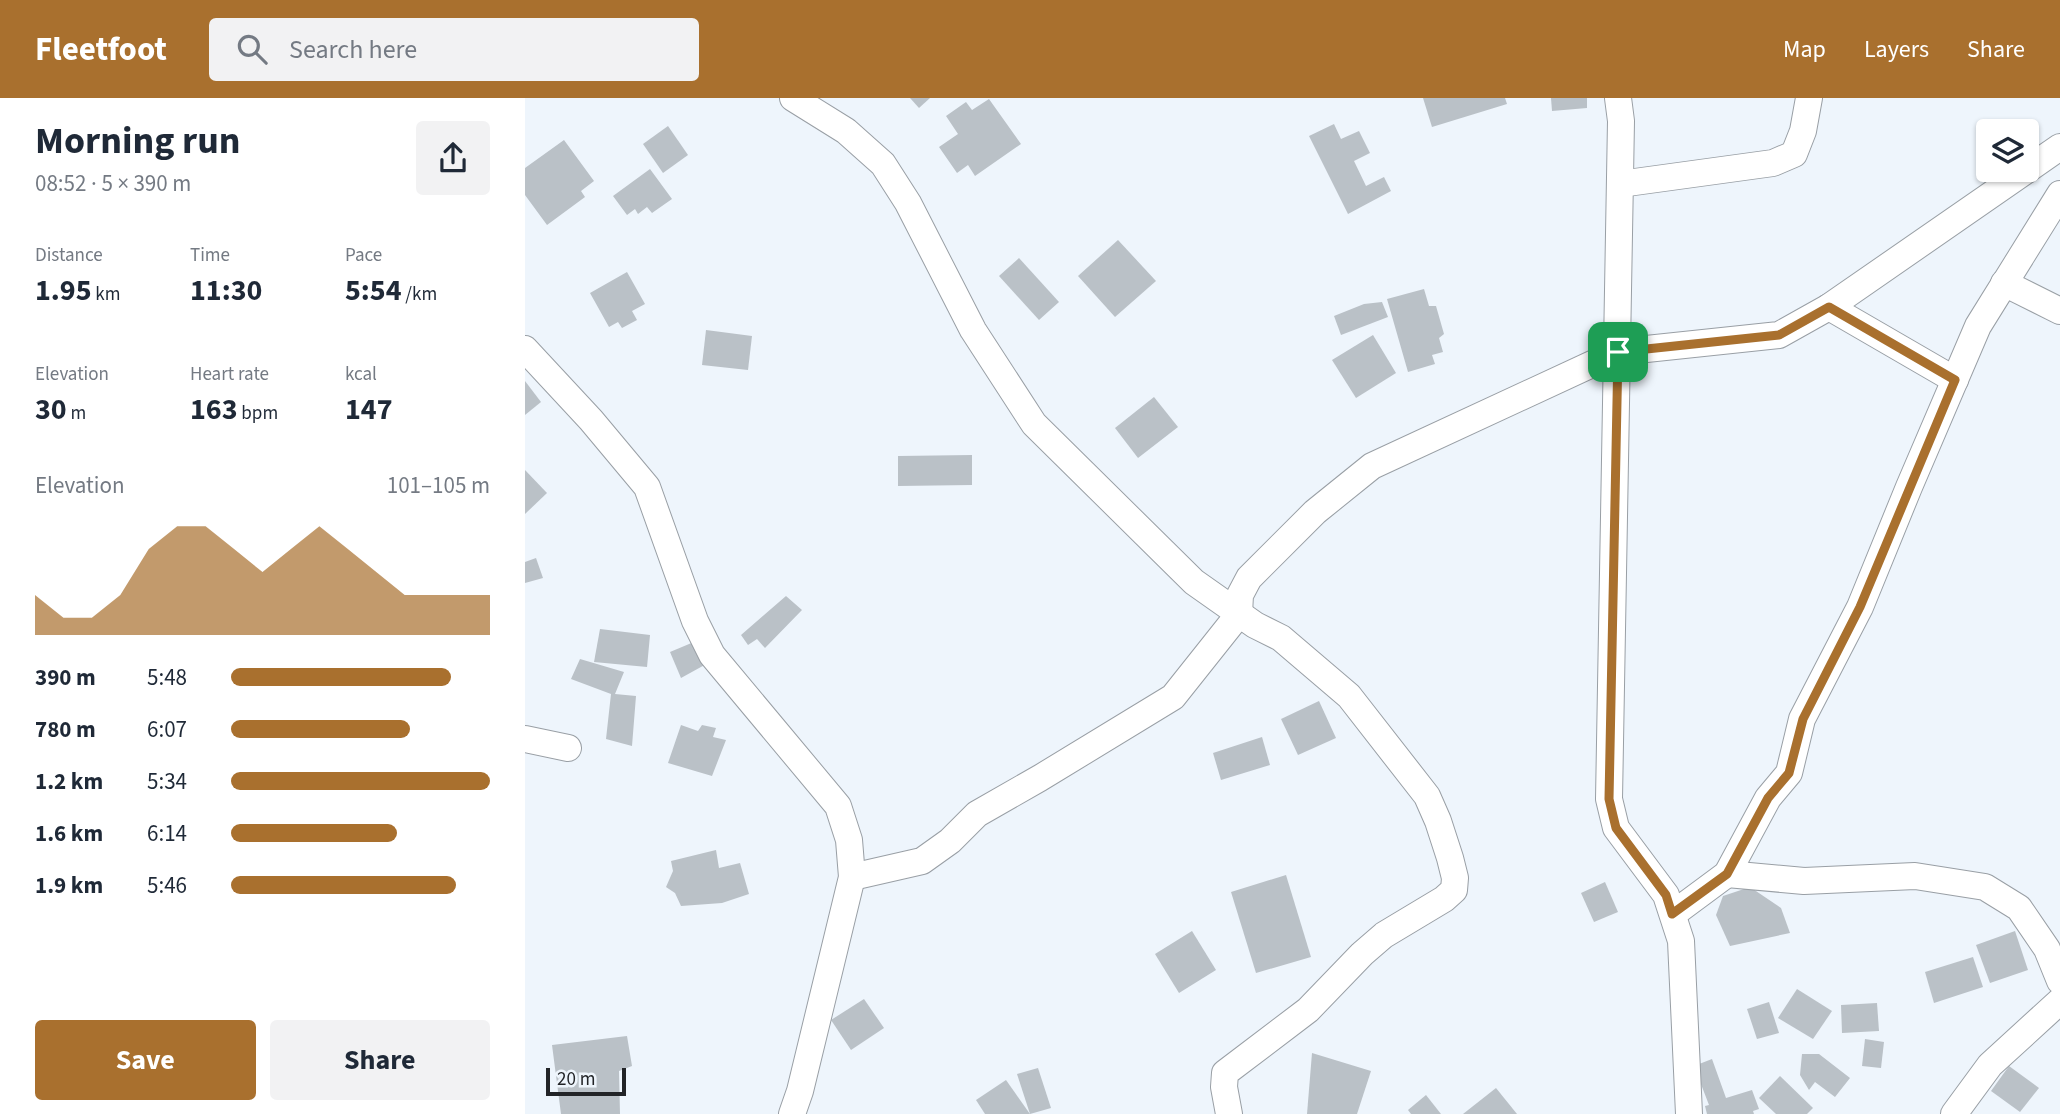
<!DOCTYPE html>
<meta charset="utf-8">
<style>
body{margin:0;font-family:"Source Sans 3",sans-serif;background:#f2f2f3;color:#1f2937;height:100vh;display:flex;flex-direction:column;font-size:26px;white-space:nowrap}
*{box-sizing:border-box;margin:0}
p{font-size:23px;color:#747a83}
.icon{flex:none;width:38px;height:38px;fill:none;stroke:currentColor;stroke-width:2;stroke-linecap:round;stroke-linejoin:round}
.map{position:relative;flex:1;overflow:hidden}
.details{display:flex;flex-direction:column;background:#fff;width:525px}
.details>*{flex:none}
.controls{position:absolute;left:1451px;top:21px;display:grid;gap:14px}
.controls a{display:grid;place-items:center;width:63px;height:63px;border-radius:7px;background:#fff;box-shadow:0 2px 5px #0004;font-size:35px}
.scale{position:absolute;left:21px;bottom:18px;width:80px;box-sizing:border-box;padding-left:7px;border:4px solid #222427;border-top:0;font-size:19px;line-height:24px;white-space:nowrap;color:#222427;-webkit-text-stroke:5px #eef5fc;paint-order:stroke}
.pin{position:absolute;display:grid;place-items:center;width:60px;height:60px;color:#fff;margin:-30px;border-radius:14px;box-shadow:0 4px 10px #0006}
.round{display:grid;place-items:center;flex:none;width:74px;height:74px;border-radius:7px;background:#f2f2f3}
.overview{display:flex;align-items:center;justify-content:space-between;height:119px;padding:0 35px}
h1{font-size:38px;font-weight:700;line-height:52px}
.stats{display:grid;grid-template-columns:repeat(3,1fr);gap:10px;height:119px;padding:7px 35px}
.stats div{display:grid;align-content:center}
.stats b{font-size:30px;font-weight:700}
.stats small{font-size:19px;font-weight:400}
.stats p{font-size:19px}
.chart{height:196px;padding:14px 35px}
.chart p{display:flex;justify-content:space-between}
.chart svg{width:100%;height:126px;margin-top:7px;fill:#a9702e;opacity:.7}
.action{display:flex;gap:14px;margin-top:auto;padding:14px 35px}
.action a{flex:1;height:80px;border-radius:7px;background:#a9702e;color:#fff;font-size:28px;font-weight:700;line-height:80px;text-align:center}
.action a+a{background:#f2f2f3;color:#1f2937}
ul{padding:0 35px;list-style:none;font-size:23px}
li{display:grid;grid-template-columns:112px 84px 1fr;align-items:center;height:52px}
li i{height:18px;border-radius:9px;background:#a9702e}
header{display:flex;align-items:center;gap:42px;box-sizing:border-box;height:98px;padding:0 35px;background:#a9702e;color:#fff}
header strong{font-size:33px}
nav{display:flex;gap:38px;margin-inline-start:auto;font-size:24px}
.search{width:490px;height:63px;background:#f2f2f3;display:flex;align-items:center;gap:18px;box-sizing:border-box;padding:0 24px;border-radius:7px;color:#747a83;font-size:26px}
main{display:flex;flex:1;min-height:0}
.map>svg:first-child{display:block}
.building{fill:#bac1c7}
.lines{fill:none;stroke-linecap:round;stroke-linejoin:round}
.minor-casing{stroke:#999fa5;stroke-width:28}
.minor{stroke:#fff;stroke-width:26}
.route-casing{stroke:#fff;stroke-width:14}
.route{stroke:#a9702e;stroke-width:9}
</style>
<header>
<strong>Fleetfoot</strong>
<div class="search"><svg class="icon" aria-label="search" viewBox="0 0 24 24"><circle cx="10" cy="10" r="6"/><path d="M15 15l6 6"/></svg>Search here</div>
<nav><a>Map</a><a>Layers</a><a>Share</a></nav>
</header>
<main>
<section class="details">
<div class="overview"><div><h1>Morning run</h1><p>08:52 · 5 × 390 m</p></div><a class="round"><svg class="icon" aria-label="share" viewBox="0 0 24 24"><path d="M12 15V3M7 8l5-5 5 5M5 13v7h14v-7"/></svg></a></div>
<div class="stats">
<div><p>Distance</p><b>1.95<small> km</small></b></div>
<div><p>Time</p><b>11:30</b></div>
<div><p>Pace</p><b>5:54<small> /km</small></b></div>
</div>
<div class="stats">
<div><p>Elevation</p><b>30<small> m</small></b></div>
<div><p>Heart rate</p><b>163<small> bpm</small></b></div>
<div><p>kcal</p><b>147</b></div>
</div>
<div class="chart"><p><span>Elevation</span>101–105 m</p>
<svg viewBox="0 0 160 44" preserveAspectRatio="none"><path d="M0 44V30L10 38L20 38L30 30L40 14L50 6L60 6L70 14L80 22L90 14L100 6L110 14L120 22L130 30L140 30L150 30L160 30V44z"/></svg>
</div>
<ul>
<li><b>390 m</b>5:48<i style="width:85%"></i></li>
<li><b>780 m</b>6:07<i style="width:69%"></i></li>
<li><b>1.2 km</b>5:34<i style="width:100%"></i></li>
<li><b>1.6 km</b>6:14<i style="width:64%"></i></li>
<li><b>1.9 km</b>5:46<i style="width:87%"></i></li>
</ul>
<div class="action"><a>Save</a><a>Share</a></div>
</section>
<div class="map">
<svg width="1535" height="1016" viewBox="0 0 1535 1016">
<rect width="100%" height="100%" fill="#eef5fc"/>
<g class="building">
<polygon points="385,0 405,0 394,10"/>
<polygon points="898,0 980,0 982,6 907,29"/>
<polygon points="1026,0 1062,0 1062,10 1027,13"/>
<polygon points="464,1 496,46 450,78 443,67 432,75 414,49 433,36 421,18 441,4 447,12"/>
<polygon points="809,26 816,41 834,33 845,55 829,63 841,88 859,79 866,93 823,116 784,38"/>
<polygon points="143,28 163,57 138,75 118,46"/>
<polygon points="39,42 69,83 56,93 60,99 22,127 0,97 0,70"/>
<polygon points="125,71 147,101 127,115 122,109 113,116 110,111 102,117 88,98"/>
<polygon points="593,142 631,183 590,219 553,178"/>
<polygon points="494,160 534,204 514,222 474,178"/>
<polygon points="102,174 120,206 107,213 112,222 97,230 93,224 84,229 65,195"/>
<polygon points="899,191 904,208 911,208 919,236 914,240 918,254 907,257 910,266 883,274 862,201"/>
<polygon points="857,204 863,219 816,237 809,218 839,206"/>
<polygon points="181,232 227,238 223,272 177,267"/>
<polygon points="848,237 871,275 831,300 807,262"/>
<polygon points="0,283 16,304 0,317"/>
<polygon points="629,299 653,329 613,360 590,330"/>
<polygon points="447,357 447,387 373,388 373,358"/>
<polygon points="0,372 22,395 0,416"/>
<polygon points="11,460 18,480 0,485 0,464"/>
<polygon points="261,498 277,512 240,550 232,541 223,547 216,537"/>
<polygon points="75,531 125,537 122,569 69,564"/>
<polygon points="176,541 185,564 156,580 145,554"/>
<polygon points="55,561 99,574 90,596 111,598 107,648 81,641 86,596 46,581"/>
<polygon points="794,603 811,640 773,657 756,621"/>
<polygon points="156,627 173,633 177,627 191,630 188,639 201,642 187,678 143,665"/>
<polygon points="737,639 745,667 696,682 688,655"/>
<polygon points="191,752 194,770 215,765 224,796 197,805 156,808 150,795 141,789 148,773 146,763"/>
<polygon points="761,777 786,859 731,875 706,794"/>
<polygon points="1080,784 1093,814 1069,824 1056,795"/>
<polygon points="1225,789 1256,810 1265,835 1205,848 1191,817 1198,798"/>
<polygon points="667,833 691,872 654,895 630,856"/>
<polygon points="1490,833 1503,872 1465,885 1451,847"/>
<polygon points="1448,859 1458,889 1409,905 1400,874"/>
<polygon points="1272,891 1307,913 1288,941 1253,920"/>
<polygon points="339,901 359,930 326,952 306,922"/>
<polygon points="1244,904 1254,935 1232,941 1222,911"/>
<polygon points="1352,905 1354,933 1317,935 1316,907"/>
<polygon points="102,938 107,968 94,973 95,1016 36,1016 27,947"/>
<polygon points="1340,941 1359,944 1356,970 1337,968"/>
<polygon points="787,955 846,973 832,1016 782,1016"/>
<polygon points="1277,956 1294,956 1325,980 1310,999 1290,984 1284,992 1275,977"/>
<polygon points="1187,961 1201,1000 1227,992 1234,1011 1228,1013 1229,1016 1182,1016 1180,1008 1184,1007 1169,968"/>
<polygon points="1484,968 1514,990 1495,1014 1466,993"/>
<polygon points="513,970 526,1010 505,1016 492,976"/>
<polygon points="1255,978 1288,1010 1282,1016 1251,1016 1234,1000"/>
<polygon points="481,982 505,1016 460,1016 451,1002"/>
<polygon points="971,990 992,1016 938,1016"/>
<polygon points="901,997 916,1016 886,1016 883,1012"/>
</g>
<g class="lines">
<g class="minor-casing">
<g id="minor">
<polyline points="268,0 321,33 358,66 383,105 448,232 509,326 669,484 730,527 756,540 824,598 902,698 913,723 925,760 930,780 929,792 919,801 859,837 837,856 783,912 700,975 699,989 704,1016"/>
<polyline points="1093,0 1096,23 1084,701 1091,730 1141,797 1156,843 1164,1016"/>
<polyline points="1095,86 1248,65 1269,56 1278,33 1284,0"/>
<polyline points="1479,185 1535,213"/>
<polyline points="1304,209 1430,282"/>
<polyline points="0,251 66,322 122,389 170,523 187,557 313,708 324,742 327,779 275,993 267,1016"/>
<polyline points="0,641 43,650"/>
<polyline points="1202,776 1279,783 1390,778 1460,789 1494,810 1522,851 1535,883"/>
<polyline points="327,779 397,763 425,743 452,716 515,680 648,599 714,516 715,497 724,480 790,414 847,368 1093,254 1254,237 1304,209 1535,49"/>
<polyline points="1148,816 1202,776 1243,700 1264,675 1277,621 1335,509 1384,389 1453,228 1535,96"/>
<polyline points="1429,1016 1465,967 1535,903"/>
</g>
</g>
<use href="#minor" class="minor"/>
</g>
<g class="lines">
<g class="route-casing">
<polygon id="route" points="1304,209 1430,282 1335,509 1278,621 1264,675 1243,700 1202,776 1147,816 1141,797 1091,730 1084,701 1093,254 1254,237"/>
</g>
<use href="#route" class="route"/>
</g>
</svg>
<div class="controls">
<a><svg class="icon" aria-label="layers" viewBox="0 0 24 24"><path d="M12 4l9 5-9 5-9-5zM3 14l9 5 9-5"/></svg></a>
</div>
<div class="scale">20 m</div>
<div class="pin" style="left:1093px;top:254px;background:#1e9e55"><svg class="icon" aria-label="arrive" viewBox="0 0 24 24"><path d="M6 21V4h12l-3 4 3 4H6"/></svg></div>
</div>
</main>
